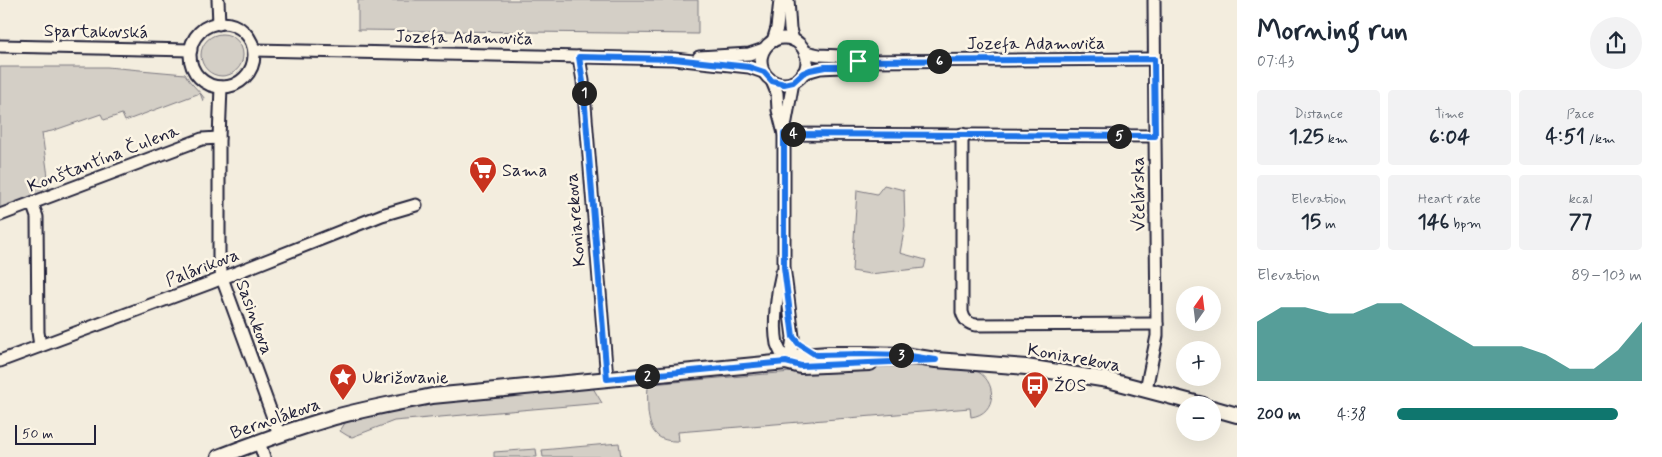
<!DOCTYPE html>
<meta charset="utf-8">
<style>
body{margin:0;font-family:Mynerve,sans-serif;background:#f2f2f3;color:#1f2937;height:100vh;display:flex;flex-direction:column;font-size:19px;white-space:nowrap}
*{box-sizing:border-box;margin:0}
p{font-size:16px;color:#747a83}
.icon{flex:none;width:28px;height:28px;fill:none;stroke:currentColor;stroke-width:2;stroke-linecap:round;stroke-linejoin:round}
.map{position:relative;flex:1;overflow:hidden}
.details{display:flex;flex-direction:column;background:#fff;width:425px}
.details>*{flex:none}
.needle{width:32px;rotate:14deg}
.tools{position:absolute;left:1176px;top:286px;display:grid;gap:10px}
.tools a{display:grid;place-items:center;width:45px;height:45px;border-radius:50%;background:#fff;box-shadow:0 5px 20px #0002;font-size:25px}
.scale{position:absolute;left:15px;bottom:12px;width:81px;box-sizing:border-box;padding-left:5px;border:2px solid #22223b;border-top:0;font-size:14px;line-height:18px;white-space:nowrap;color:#22223b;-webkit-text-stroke:4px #fcf5e5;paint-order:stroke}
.pin{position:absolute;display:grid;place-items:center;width:42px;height:42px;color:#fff;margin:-21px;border-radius:10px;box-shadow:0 2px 8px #0006}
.km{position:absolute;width:25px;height:25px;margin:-12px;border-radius:50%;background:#222;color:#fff;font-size:14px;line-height:25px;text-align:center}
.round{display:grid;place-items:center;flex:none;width:52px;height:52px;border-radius:26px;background:#f2f2f3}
.summary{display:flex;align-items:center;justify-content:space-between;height:85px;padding:0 20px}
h1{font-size:28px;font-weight:700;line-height:38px}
.figures{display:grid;grid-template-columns:repeat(3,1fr);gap:8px;height:85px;padding:5px 20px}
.figures div{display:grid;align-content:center;border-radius:5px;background:#f2f2f3;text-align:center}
.figures b{font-size:21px;font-weight:700}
.figures small{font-size:14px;font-weight:400}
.figures p{font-size:14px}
.chart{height:140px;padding:10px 20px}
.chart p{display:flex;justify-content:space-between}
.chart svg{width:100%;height:90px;margin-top:5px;fill:#0f766e;opacity:.7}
ul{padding:0 20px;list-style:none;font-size:16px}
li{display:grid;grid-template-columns:80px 60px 1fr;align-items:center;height:38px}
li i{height:12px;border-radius:6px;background:#0f766e}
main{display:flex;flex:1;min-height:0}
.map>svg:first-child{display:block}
.green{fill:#d4cfc6;stroke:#7b7880}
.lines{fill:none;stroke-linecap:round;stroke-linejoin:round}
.minor-casing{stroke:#22223b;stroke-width:15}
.tertiary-casing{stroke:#22223b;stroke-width:18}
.minor{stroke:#fcf5e5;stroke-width:11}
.tertiary{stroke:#fcf5e5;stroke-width:14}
.route-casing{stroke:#fff;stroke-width:10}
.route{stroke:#1a73e8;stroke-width:6}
.labels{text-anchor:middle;stroke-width:5;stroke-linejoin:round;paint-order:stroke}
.street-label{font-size:18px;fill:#22223b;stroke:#fcf5e5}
.poi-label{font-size:18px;fill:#22223b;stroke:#fcf5e5;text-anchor:start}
</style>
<main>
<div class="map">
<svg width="1237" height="457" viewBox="0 0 1237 457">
<rect width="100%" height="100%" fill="#f3edde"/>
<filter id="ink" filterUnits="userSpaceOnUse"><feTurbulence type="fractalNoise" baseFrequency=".02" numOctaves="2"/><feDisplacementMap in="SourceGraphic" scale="10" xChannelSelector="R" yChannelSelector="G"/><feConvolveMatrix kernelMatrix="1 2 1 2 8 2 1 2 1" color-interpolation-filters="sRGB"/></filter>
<g filter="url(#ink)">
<g class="green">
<polygon points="358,0 698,0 698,34 358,30"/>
<circle cx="222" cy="55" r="21"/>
<path d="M 0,67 L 107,67 L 185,74 C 190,84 199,90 205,99 L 203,101 L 200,93 L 125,121 L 122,114 L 104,120 L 101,114 L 52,131 L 42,133 L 49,184 L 48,192 L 0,210 Z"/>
<polygon points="884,185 904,190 905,226 900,253 926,260 924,268 870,274 852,271 857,190 877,194"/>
<path d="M 923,366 C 938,367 960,366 974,370 C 998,379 998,414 971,417 L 970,408 L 678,432 L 679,441 C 657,442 650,432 648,411 C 648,403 647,395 648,387 L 652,384 C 742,376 833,367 923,366 Z"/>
<polygon points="593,388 602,403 394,421 352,437 348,436 340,431 345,423 348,421 431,404 483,398"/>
<polygon points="619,443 621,457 543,457 542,450"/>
<polygon points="536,449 537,457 494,457 494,452"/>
</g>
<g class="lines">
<g class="minor-casing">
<g id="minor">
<polyline points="218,0 219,24"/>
<polyline points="788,0 790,29 793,40"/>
<polyline points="1154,0 1155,136"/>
<circle cx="222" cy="55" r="32"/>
<circle cx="784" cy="61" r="23"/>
<polyline points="773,41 777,28 780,0"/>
<polyline points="0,46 191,50"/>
<polyline points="254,50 674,59 749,67 763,72"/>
<polyline points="805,52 819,55 841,56 858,61 1154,59"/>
<polyline points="579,57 583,81 607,379"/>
<polyline points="699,57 749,54 764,49"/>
<polyline points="803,73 820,68 841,67 858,61"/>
<polyline points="772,81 777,93 778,110 784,134 784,267 793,337 791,352 786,362"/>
<polyline points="221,87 219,138 219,257 222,278 279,434"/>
<polyline points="784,132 793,82"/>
<polyline points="784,134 1155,136 1157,324 1157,336 1146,389"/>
<path d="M 962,134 L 962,312 C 964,320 968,324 976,325 L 1157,324"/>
<polyline points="32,203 37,217 38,332 40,346"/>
<polyline points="0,215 202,139 219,138"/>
<path d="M 782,272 C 777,292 773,323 777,344 C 779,350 783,356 786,362"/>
<polyline points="0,361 210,283 382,215 416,205"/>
<polyline points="259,442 264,457"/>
</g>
</g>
<g class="tertiary-casing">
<g id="tertiary">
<polyline points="786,362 801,366 870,363"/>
<polyline points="1212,408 1237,415"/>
<path d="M 219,457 C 255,443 291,430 328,419 C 362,409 397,403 432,396 L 786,362 L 800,356 L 829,354 L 862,354 L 904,355 L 936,360 L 1026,367 L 1108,380 L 1203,405"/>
</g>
</g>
<use href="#minor" class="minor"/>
<use href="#tertiary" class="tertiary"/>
</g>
</g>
<g class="lines" filter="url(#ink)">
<g class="route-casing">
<polygon id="route" points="579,57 674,59 749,67 764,72 772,81 784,84 793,82 803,73 810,70 825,67 841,67 858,61 1154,59 1155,136 784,134 784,267 793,337 799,344 816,355 862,354 904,355 936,360 801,366 786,362 607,379 583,82"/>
</g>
<use href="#route" class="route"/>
</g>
<defs>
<g id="supermarket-pin" transform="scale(1.4375)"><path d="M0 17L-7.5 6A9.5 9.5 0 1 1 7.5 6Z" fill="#c8321e" stroke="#fcf5e5"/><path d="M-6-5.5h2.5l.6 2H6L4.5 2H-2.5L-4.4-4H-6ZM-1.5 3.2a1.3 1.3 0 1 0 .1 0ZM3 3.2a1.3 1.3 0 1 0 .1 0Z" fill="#fff"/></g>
<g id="sight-pin" transform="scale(1.4375)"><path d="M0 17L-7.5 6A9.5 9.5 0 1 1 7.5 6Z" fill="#c8321e" stroke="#fcf5e5"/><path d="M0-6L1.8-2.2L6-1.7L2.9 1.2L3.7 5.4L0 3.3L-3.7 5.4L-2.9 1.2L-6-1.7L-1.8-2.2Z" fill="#fff"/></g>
<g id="bus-pin" transform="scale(1.4375)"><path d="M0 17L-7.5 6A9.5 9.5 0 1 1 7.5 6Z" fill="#c8321e" stroke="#fcf5e5"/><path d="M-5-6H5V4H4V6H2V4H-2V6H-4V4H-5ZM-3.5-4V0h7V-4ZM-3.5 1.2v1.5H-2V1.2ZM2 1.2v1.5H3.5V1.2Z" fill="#fff"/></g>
</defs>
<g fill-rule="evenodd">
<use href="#supermarket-pin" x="483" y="170"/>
<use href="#sight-pin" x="343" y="377"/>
<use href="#bus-pin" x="1035" y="385"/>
</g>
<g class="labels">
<g class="street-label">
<text transform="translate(96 31) rotate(1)" y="6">Spartakovská</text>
<text transform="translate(464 37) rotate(1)" y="6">Jozefa Adamoviča</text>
<text x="1036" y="49">Jozefa Adamoviča</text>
<text transform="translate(103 158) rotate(-21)" y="6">Konštantína Čulena</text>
<text transform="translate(1138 194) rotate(-91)" y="6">Včelárska</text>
<text transform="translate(575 220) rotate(-95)" y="6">Koniarekova</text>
<text transform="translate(202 267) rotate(-21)" y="6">Palárikova</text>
<text transform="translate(255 317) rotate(70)" y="6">Sasinkova</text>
<text transform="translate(1074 357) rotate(10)" y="6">Koniarekova</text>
<text transform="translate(275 418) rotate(-19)" y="6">Bernolákova</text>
</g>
<g class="poi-label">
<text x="502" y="176">Sama</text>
<text x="362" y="383">Ukrižovanie</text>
<text x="1054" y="391">ŽOS</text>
</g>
</g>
</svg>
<div class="tools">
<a><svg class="needle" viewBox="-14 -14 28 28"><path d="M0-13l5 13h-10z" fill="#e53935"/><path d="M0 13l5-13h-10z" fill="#747a83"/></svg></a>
<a>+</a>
<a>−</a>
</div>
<div class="scale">50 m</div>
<div class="pin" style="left:858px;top:61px;background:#1e9e55"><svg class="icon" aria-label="arrive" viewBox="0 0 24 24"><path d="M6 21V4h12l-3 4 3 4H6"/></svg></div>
<b class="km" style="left:584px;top:93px">1</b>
<b class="km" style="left:647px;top:376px">2</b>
<b class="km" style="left:901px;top:355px">3</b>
<b class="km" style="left:793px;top:134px">4</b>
<b class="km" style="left:1119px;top:136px">5</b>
<b class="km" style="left:939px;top:61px">6</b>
</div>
<section class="details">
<div class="summary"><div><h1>Morning run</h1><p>07:43</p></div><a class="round"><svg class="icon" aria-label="share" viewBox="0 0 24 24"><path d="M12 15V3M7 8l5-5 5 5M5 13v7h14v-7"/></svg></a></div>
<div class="figures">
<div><p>Distance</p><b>1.25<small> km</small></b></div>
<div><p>Time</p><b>6:04</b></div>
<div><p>Pace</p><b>4:51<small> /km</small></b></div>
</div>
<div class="figures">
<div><p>Elevation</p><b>15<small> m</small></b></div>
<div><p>Heart rate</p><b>146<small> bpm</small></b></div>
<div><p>kcal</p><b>77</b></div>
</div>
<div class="chart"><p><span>Elevation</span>89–103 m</p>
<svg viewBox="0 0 160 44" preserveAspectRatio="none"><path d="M0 44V15L10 8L20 8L30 11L40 11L50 6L60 6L70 13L80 20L90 27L100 27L110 27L120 31L130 38L140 38L150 29L160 15V44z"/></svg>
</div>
<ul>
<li><b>200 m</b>4:38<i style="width:90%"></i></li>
</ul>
</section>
</main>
